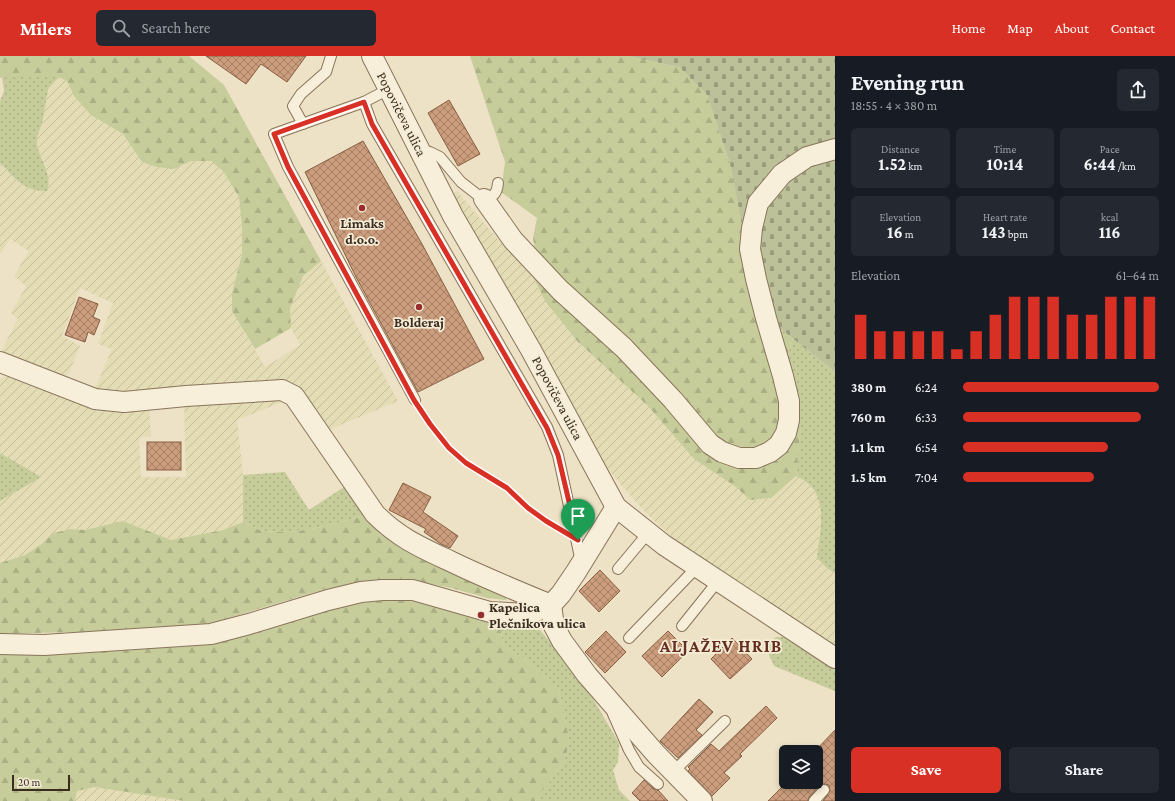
<!DOCTYPE html>
<meta charset="utf-8">
<style>
body{margin:0;font-family:"Crimson Pro",serif;background:#242831;color:#f1f3f6;height:100vh;display:flex;flex-direction:column;font-size:15px;white-space:nowrap}
*{box-sizing:border-box;margin:0}
p{font-size:13px;color:#9ea1a6}
.icon{flex:none;width:22px;height:22px;fill:none;stroke:currentColor;stroke-width:2;stroke-linecap:round;stroke-linejoin:round}
.map{position:relative;flex:1;overflow:hidden}
.drawer{display:flex;flex-direction:column;background:#171b24;width:340px}
.drawer>*{flex:none}
.fabs{position:absolute;left:779px;top:689px;display:grid;gap:8px}
.fabs a{display:grid;place-items:center;width:44px;height:44px;border-radius:6px;background:#171b24;box-shadow:0 2px 6px #0003;font-size:20px}
.scale{position:absolute;left:12px;bottom:10px;width:58px;box-sizing:border-box;padding-left:4px;border:2px solid #3a2c20;border-top:0;font-size:11px;line-height:14px;white-space:nowrap;color:#3a2c20;-webkit-text-stroke:3px #f5ecd6;paint-order:stroke}
.pin{position:absolute;display:grid;place-items:center;width:34px;height:34px;color:#fff;margin:-41px -17px;border-radius:50% 50% 50% 0;rotate:-45deg;box-shadow:0 0 4px #0007}
.pin .icon{rotate:45deg}
.round{display:grid;place-items:center;flex:none;width:42px;height:42px;border-radius:6px;background:#242831}
.overview{display:flex;align-items:center;justify-content:space-between;height:68px;padding:0 16px}
h1{font-size:22px;font-weight:700;line-height:30px}
.metrics{display:grid;grid-template-columns:repeat(3,1fr);gap:6px;height:68px;padding:4px 16px}
.metrics div{display:grid;align-content:center;border-radius:6px;background:#242831;text-align:center}
.metrics b{font-size:17px;font-weight:700}
.metrics small{font-size:11px;font-weight:400}
.metrics p{font-size:11px}
.chart{height:112px;padding:8px 16px}
.chart p{display:flex;justify-content:space-between}
.chart svg{width:100%;height:72px;margin-top:4px;stroke:#d93025;stroke-width:6}
.action{display:flex;gap:8px;margin-top:auto;padding:8px 16px}
.action a{flex:1;height:46px;border-radius:6px;background:#d93025;color:#fff;font-size:16px;font-weight:700;line-height:46px;text-align:center}
.action a+a{background:#242831;color:#f1f3f6}
ul{padding:0 16px;list-style:none;font-size:13px}
li{display:grid;grid-template-columns:64px 48px 1fr;align-items:center;height:30px}
li i{height:10px;border-radius:5px;background:#d93025}
header{display:flex;align-items:center;gap:24px;box-sizing:border-box;height:56px;padding:0 20px;background:#d93025;color:#fff}
header strong{font-size:19px}
nav{display:flex;gap:22px;margin-inline-start:auto;font-size:14px}
.search{width:280px;height:36px;background:#242831;display:flex;align-items:center;gap:10px;box-sizing:border-box;padding:0 14px;border-radius:6px;color:#9ea1a6;font-size:15px}
main{display:flex;flex:1;min-height:0}
.map>svg:first-child{display:block}
.farmland{fill:url(#farmland-furrows)}
.grass{fill:url(#grass-dots)}
.forest{fill:url(#forest-firs)}
.cemetery{fill:url(#cemetery-stones)}
.building{fill:url(#building-cross-hatch);stroke:#885e42}
.lines{fill:none;stroke-linecap:round;stroke-linejoin:round}
.lane-casing{stroke:#89745c;stroke-width:12}
.street-casing{stroke:#89745c;stroke-width:22}
.path{stroke:#89745c;stroke-width:2.5;stroke-dasharray:3 2;stroke-linecap:butt}
.lane{stroke:#f8efda;stroke-width:10}
.street{stroke:#f8efda;stroke-width:20}
.route-casing{stroke:#fff;stroke-width:8}
.route{stroke:#d93025;stroke-width:5}
.poi-dot{fill:#972d2e;stroke:#f5ecd6;stroke-width:1.5}
.labels{text-anchor:middle;stroke-width:3.5;stroke-linejoin:round;paint-order:stroke}
.street-label{font-size:14px;fill:#3a2c20;stroke:#f5ecd6}
.poi-label{font-size:14px;font-weight:bold;fill:#3a2c20;stroke:#f5ecd6}
.district-label{font-size:18px;font-weight:bold;letter-spacing:1px;fill:#652e20;stroke:#f5ecd6}
</style>
<header>
<strong>Milers</strong>
<div class="search"><svg class="icon" aria-label="search" viewBox="0 0 24 24"><circle cx="10" cy="10" r="6"/><path d="M15 15l6 6"/></svg>Search here</div>
<nav><a>Home</a><a>Map</a><a>About</a><a>Contact</a></nav>
</header>
<main>
<div class="map">
<svg width="835" height="745" viewBox="0 0 835 745">
<defs>
<pattern id="farmland-furrows" width="10" height="10" patternUnits="userSpaceOnUse"><rect width="10" height="10" fill="#e3dcb4"/><path d="M-1 1l2-2M0 10L10 0M9 11l2-2" fill="none" stroke="#c4bd9a"/></pattern>
<pattern id="grass-dots" width="8" height="8" patternUnits="userSpaceOnUse"><rect width="8" height="8" fill="#c6cc9a"/><path d="M2 2h.1M6 6h.1" fill="none" stroke="#abaf84" stroke-width="1.8" stroke-linecap="round"/></pattern>
<pattern id="forest-firs" width="22" height="20" patternUnits="userSpaceOnUse"><rect width="22" height="20" fill="#c6cc9a"/><path d="M5 1l3.5 6h-7zM16 11l3.5 6h-7z" fill="#abaf84"/></pattern>
<pattern id="cemetery-stones" width="16" height="16" patternUnits="userSpaceOnUse"><rect width="16" height="16" fill="#bcc199"/><path d="M2 7V4a2 2 0 0 1 4 0v3zM10 15v-3a2 2 0 0 1 4 0v3z" fill="#9a9d7c"/></pattern>
<pattern id="building-cross-hatch" width="8" height="8" patternUnits="userSpaceOnUse"><rect width="8" height="8" fill="#cb9d7d"/><path d="M0 0l8 8M0 8l8-8" fill="none" stroke="#a68066"/></pattern>
</defs>
<rect width="100%" height="100%" fill="#eee2c6"/>
<g class="farmland">
<polygon points="60,21 67,25 74,40 91,59 123,78 142,106 174,113 191,105 211,105 223,115 239,141 242,171 242,198 232,237 232,255 265,311 300,289 291,272 290,252 303,219 321,205 398,345 326,375 300,332 283,327 174,335 93,337 112,293 98,288 113,247 80,232 62,280 80,290 69,317 63,322 0,297 18,263 11,257 26,230 14,220 29,195 10,183 0,198 0,107 22,129 48,120 39,97 36,83 42,67 49,30"/>
<polygon points="457,135 501,187 527,208 545,245 577,285 648,350 694,403 736,431 750,444 771,442 796,420 806,424 819,441 821,459 817,501 828,513 835,517 835,591 754,538 670,479 641,452 597,400 449,141"/>
<polygon points="12,318 149,351 151,380 139,382 141,421 186,421 184,348 275,341 282,346 237,364 243,419 243,466 223,474 171,484 123,465 85,474 70,473 54,477 43,487 25,499 0,507 0,445 40,421 0,397 0,323"/>
<polygon points="95,731 180,744 184,745 75,745 77,735"/>
</g>
<g class="grass">
<path d="M 47,18 L 60,21 L 49,30 C 46,42 45,55 42,67 C 41,73 36,79 37,85 C 37,102 54,118 47,135 C 23,135 16,123 0,107 L 0,45 L 4,35 L 2,21 L 31,21 Z"/>
<path d="M 793,283 L 835,316 L 835,517 L 828,513 L 817,502 C 820,471 831,435 796,420 L 801,370 L 786,356 L 780,321 Z"/>
<polygon points="0,397 41,421 0,445"/>
<path d="M 285,416 L 309,454 L 344,431 L 366,459 C 332,468 295,481 260,474 C 254,472 248,468 243,466 L 243,419 Z"/>
<polygon points="500,571 540,574 582,624 619,687 618,706 613,714 619,734 630,745 535,745 563,707 570,687 559,635 549,622 503,588"/>
<polygon points="776,581 783,581 835,614 835,635 774,610 767,594 771,586"/>
</g>
<g class="forest">
<path d="M 0,0 L 189,0 L 224,29 L 321,205 L 303,220 L 290,252 L 291,272 L 255,293 L 232,255 L 232,237 L 242,198 L 242,171 L 239,141 L 223,115 L 211,105 L 191,105 L 174,113 L 157,111 L 142,106 L 123,78 L 91,59 L 74,40 L 67,25 C 50,16 47,20 29,21 C 20,21 10,21 0,22 Z"/>
<polygon points="470,0 627,0 679,11 707,39 730,108 759,256 793,283 780,321 786,356 801,370 796,420 771,442 750,444 736,431 694,403 648,350 577,285 545,245 527,208 535,193 533,182 537,162 501,136 505,106"/>
<path d="M 366,459 L 380,478 L 402,492 L 424,501 L 510,541 L 505,544 L 487,542 L 451,532 L 411,524 L 378,524 L 326,533 L 208,568 L 112,575 L 0,578 L 0,507 L 25,499 L 43,487 L 54,477 L 70,473 L 85,474 L 123,465 L 171,484 L 223,474 L 243,466 C 248,468 254,472 260,474 C 295,481 332,468 366,459 Z"/>
<polygon points="384,544 411,544 463,558 500,571 503,588 549,622 559,635 570,687 563,707 535,745 184,745 95,731 77,735 75,745 0,745 0,597 96,596 211,588 278,570 344,549"/>
</g>
<polygon class="cemetery" points="627,0 835,0 835,316 759,256 730,108 707,39 679,11"/>
<g class="building">
<polygon points="206,0 306,0 287,26 261,8 246,28"/>
<polygon points="449,44 480,98 458,110 428,57"/>
<polygon points="363,85 422,188 484,303 418,336 356,221 305,116"/>
<polygon points="79,241 98,248 93,261 100,264 94,279 88,276 85,286 65,279"/>
<rect x="147" y="386" width="34" height="28"/>
<polygon points="403,427 431,441 423,456 458,480 450,492 441,488 424,476 426,473 389,454"/>
<polygon points="600,514 620,535 599,556 579,535"/>
<polygon points="606,575 626,596 605,617 585,596"/>
<polygon points="668,575 688,595 662,621 642,600"/>
<polygon points="732,582 752,603 730,623 711,603"/>
<polygon points="699,643 713,656 696,674 702,679 678,702 660,685"/>
<polygon points="766,650 777,662 740,698 742,700 724,717 730,722 712,740 688,715 690,713 688,711 711,688 719,695"/>
<polygon points="835,674 835,745 823,745 830,735 829,729 825,728 819,730 809,741 808,745 768,745 787,726 816,726 816,694"/>
<polygon points="644,724 654,733 658,734 668,745 640,745 632,737"/>
</g>
<g class="lines">
<g class="lane-casing">
<g id="lane">
<polyline points="389,33 364,46 372,68 547,371 558,399 581,506"/>
<polyline points="364,46 274,78 288,111 415,344"/>
<polyline points="303,68 293,50 301,38 326,16 331,0"/>
<path d="M 420,95 L 430,96 L 440,101 L 461,126 L 479,140 L 484,143 C 494,141 497,137 498,127"/>
<polyline points="618,513 648,477"/>
<polyline points="682,570 718,525"/>
<polyline points="629,582 697,511"/>
<polyline points="613,658 629,694 639,711 658,728"/>
<polyline points="673,716 725,665"/>
<polyline points="814,745 824,734"/>
</g>
</g>
<g class="street-casing">
<g id="street">
<polyline points="372,0 453,160 531,294 616,451 664,489 835,602"/>
<polyline points="484,143 513,184 560,234 624,292 673,344 710,388 722,396 739,402 756,402 770,396 779,389 786,377 789,364 789,345 783,320 766,262 756,223 750,193 752,172 758,147 782,118 807,101 835,93"/>
<path d="M 0,306 L 95,343 L 124,346 L 186,340 L 282,334 L 294,340 L 375,458 C 399,482 420,491 450,505 C 483,521 517,535 551,549 L 554,570 L 562,585 L 587,619 L 656,698 L 702,745"/>
<polyline points="0,588 44,589 211,578 249,568 328,544 361,536 382,534 413,534 490,556 529,558 551,549 561,538 576,516 616,451"/>
</g>
</g>
<polyline class="path" points="422,356 449,392 466,407 507,432 528,452 559,473"/>
<use href="#lane" class="lane"/>
<use href="#street" class="street"/>
</g>
<g class="lines">
<g class="route-casing">
<polygon id="route" points="364,46 372,68 547,372 558,399 578,484 546,465 528,452 507,432 466,407 449,392 430,368 414,344 288,111 274,78"/>
</g>
<use href="#route" class="route"/>
</g>
<g class="poi-dot">
<circle cx="362" cy="152" r="4"/>
<circle cx="419" cy="251" r="4"/>
<circle cx="481" cy="559" r="4"/>
</g>
<g class="labels">
<g class="street-label">
<text transform="translate(402 58) rotate(63)" y="5">Popovičeva ulica</text>
<text transform="translate(558 342) rotate(62)" y="5">Popovičeva ulica</text>
</g>
<g class="poi-label">
<text x="362" y="172">Limaks<tspan x="362" dy="16">d.o.o.</tspan></text>
<text x="419" y="271">Bolderaj</text>
<text x="489" y="556" text-anchor="start">Kapelica<tspan x="489" dy="16">Plečnikova ulica</tspan></text>
</g>
<g class="district-label">
<text x="721" y="596">ALJAŽEV HRIB</text>
</g>
</g>
</svg>
<div class="fabs">
<a><svg class="icon" aria-label="layers" viewBox="0 0 24 24"><path d="M12 4l9 5-9 5-9-5zM3 14l9 5 9-5"/></svg></a>
</div>
<div class="scale">20 m</div>
<div class="pin" style="left:578px;top:484px;background:#1e9e55"><svg class="icon" aria-label="arrive" viewBox="0 0 24 24"><path d="M6 21V4h12l-3 4 3 4H6"/></svg></div>
</div>
<section class="drawer">
<div class="overview"><div><h1>Evening run</h1><p>18:55 · 4 × 380 m</p></div><a class="round"><svg class="icon" aria-label="share" viewBox="0 0 24 24"><path d="M12 15V3M7 8l5-5 5 5M5 13v7h14v-7"/></svg></a></div>
<div class="metrics">
<div><p>Distance</p><b>1.52<small> km</small></b></div>
<div><p>Time</p><b>10:14</b></div>
<div><p>Pace</p><b>6:44<small> /km</small></b></div>
</div>
<div class="metrics">
<div><p>Elevation</p><b>16<small> m</small></b></div>
<div><p>Heart rate</p><b>143<small> bpm</small></b></div>
<div><p>kcal</p><b>116</b></div>
</div>
<div class="chart"><p><span>Elevation</span>61–64 m</p>
<svg viewBox="0 0 160 44" preserveAspectRatio="none"><path d="M5 44V17M15 44V27M25 44V27M35 44V27M45 44V27M55 44V38M65 44V27M75 44V17M85 44V6M95 44V6M105 44V6M115 44V17M125 44V17M135 44V6M145 44V6M155 44V6"/></svg>
</div>
<ul>
<li><b>380 m</b>6:24<i style="width:100%"></i></li>
<li><b>760 m</b>6:33<i style="width:91%"></i></li>
<li><b>1.1 km</b>6:54<i style="width:74%"></i></li>
<li><b>1.5 km</b>7:04<i style="width:67%"></i></li>
</ul>
<div class="action"><a>Save</a><a>Share</a></div>
</section>
</main>
